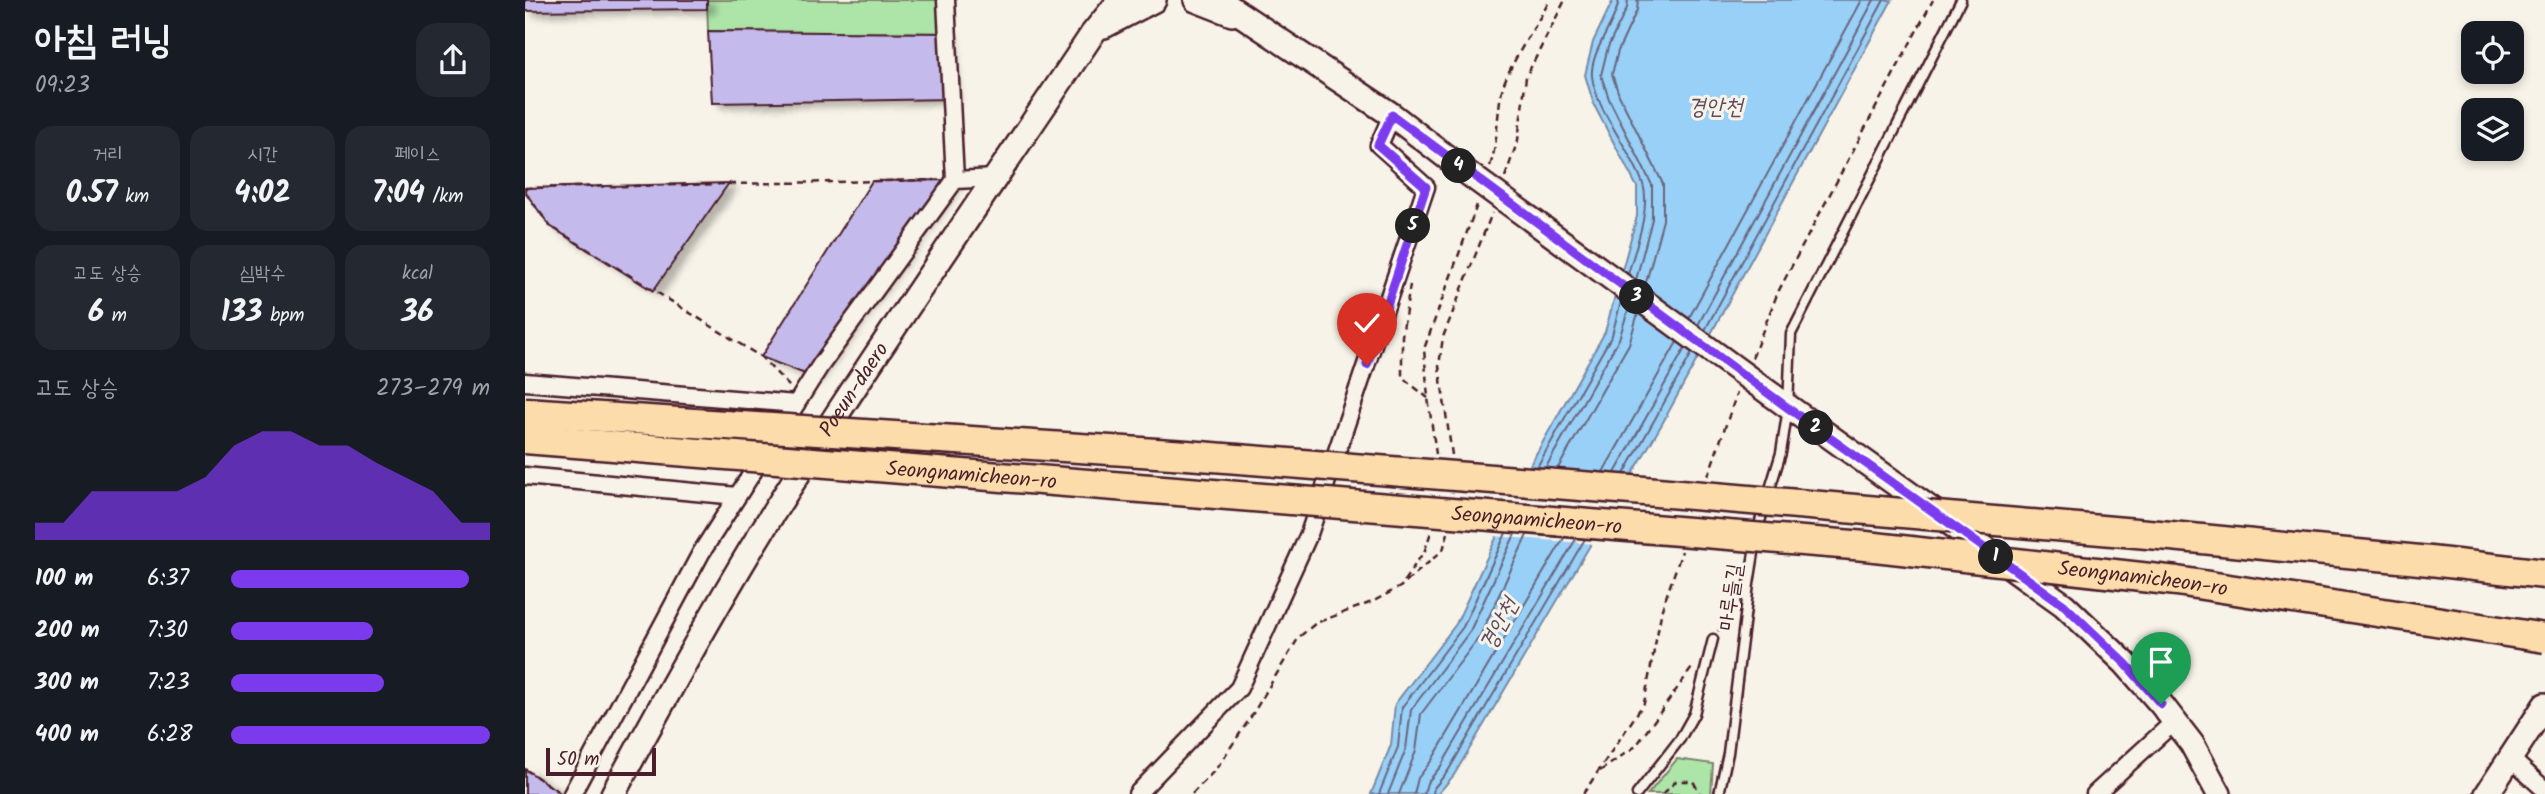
<!DOCTYPE html>
<html lang="ko">
<meta charset="utf-8">
<style>
body{margin:0;font-family:Kalam,"Poor Story",sans-serif;background:#242831;color:#f1f3f6;height:100vh;display:flex;flex-direction:column;font-size:26px;white-space:nowrap}
*{box-sizing:border-box;margin:0}
p{font-size:23px;color:#9ea1a6}
.icon{flex:none;width:38px;height:38px;fill:none;stroke:currentColor;stroke-width:2;stroke-linecap:round;stroke-linejoin:round}
.map{position:relative;flex:1;overflow:hidden}
.side{display:flex;flex-direction:column;background:#171b24;width:525px}
.side>*{flex:none}
.fabs{position:absolute;left:1936px;top:21px;display:grid;gap:14px}
.fabs a{display:grid;place-items:center;width:63px;height:63px;border-radius:14px;background:#171b24;box-shadow:0 4px 10px #0003;font-size:35px}
.scale{position:absolute;left:21px;bottom:18px;width:110px;box-sizing:border-box;padding-left:7px;border:4px solid #4a1f2b;border-top:0;font-size:19px;line-height:24px;white-space:nowrap;color:#4a1f2b;-webkit-text-stroke:5px #f7f3e8;paint-order:stroke}
.pin{position:absolute;display:grid;place-items:center;width:60px;height:60px;color:#fff;margin:-72px -30px;border-radius:50% 50% 50% 0;rotate:-45deg;box-shadow:0 0 7px #0007}
.pin .icon{rotate:45deg}
.km{position:absolute;width:35px;height:35px;margin:-18px;border-radius:50%;background:#222;color:#fff;font-size:19px;line-height:35px;text-align:center}
.round{display:grid;place-items:center;flex:none;width:74px;height:74px;border-radius:21px;background:#242831}
.head{display:flex;align-items:center;justify-content:space-between;height:119px;padding:0 35px}
h1{font-size:38px;font-weight:700;line-height:52px}
.stats{display:grid;grid-template-columns:repeat(3,1fr);gap:10px;height:119px;padding:7px 35px}
.stats div{display:grid;align-content:center;border-radius:18px;background:#242831;text-align:center}
.stats b{font-size:30px;font-weight:700}
.stats small{font-size:19px;font-weight:400}
.stats p{font-size:19px}
.chart{height:196px;padding:14px 35px}
.chart p{display:flex;justify-content:space-between}
.chart svg{width:100%;height:126px;margin-top:7px;fill:#7c3aed;opacity:.7}
ul{padding:0 35px;list-style:none;font-size:23px}
li{display:grid;grid-template-columns:112px 84px 1fr;align-items:center;height:52px}
li i{height:18px;border-radius:9px;background:#7c3aed}
main{display:flex;flex:1;min-height:0}
.map>svg:first-child{display:block}
.green{fill:#ade5a8;stroke:#7c826a;stroke-width:2}
.water{fill:#98d0f7;stroke:#7989a5;stroke-width:2}
.pier{fill:#f7f3e8}
.lines{fill:none;stroke-linecap:round;stroke-linejoin:round}
.shore{stroke:#69667d;stroke-width:2}
.building{fill:#c4baec;stroke:#4a1f2b;stroke-width:2;filter:url(#shadow)}
.lane-casing{stroke:#4a1f2b;stroke-width:13}
.street-casing{stroke:#4a1f2b;stroke-width:21}
.secondary-casing{stroke:#4a1f2b;stroke-width:28}
.path{stroke:#4a1f2b;stroke-width:2.5;stroke-dasharray:7 5;stroke-linecap:butt}
.lane{stroke:#f7f3e8;stroke-width:8}
.street{stroke:#f7f3e8;stroke-width:16}
.secondary{stroke:#f7f3e8;stroke-width:23}
.secondary-bridge-casing{stroke:#4a1f2b;stroke-width:28;stroke-linecap:butt}
.highway-bridge-casing{stroke:#4a1f2b;stroke-width:33;stroke-linecap:butt}
.secondary-bridge{stroke:#f7f3e8;stroke-width:23}
.highway-bridge{stroke:#fddcac;stroke-width:28}
.route-casing{stroke:#fff;stroke-width:14}
.route{stroke:#7c3aed;stroke-width:9}
.labels{text-anchor:middle;stroke-width:6;stroke-linejoin:round;paint-order:stroke}
.street-label{font-size:21px;fill:#4a1f2b;stroke:#f7f3e8}
.water-label{font-size:23px;font-style:italic;fill:#5e4b5e;stroke:#f7f3e8}
</style>
<main>
<section class="side">
<div class="head"><div><h1>아침 러닝</h1><p>09:23</p></div><a class="round"><svg class="icon" aria-label="share" viewBox="0 0 24 24"><path d="M12 15V3M7 8l5-5 5 5M5 13v7h14v-7"/></svg></a></div>
<div class="stats">
<div><p>거리</p><b>0.57<small> km</small></b></div>
<div><p>시간</p><b>4:02</b></div>
<div><p>페이스</p><b>7:04<small> /km</small></b></div>
</div>
<div class="stats">
<div><p>고도 상승</p><b>6<small> m</small></b></div>
<div><p>심박수</p><b>133<small> bpm</small></b></div>
<div><p>kcal</p><b>36</b></div>
</div>
<div class="chart"><p><span>고도 상승</span>273–279 m</p>
<svg viewBox="0 0 160 44" preserveAspectRatio="none"><path d="M0 44V38L10 38L20 27L30 27L40 27L50 27L60 22L70 11L80 6L90 6L100 11L110 11L120 17L130 22L140 27L150 38L160 38V44z"/></svg>
</div>
<ul>
<li><b>100 m</b>6:37<i style="width:92%"></i></li>
<li><b>200 m</b>7:30<i style="width:55%"></i></li>
<li><b>300 m</b>7:23<i style="width:59%"></i></li>
<li><b>400 m</b>6:28<i style="width:100%"></i></li>
</ul>
</section>
<div class="map">
<svg width="2020" height="794" viewBox="0 0 2020 794">
<defs>
<filter id="shadow"><feDropShadow dx="8" dy="4.5" stdDeviation="3.5" flood-color="#0004"/></filter>
</defs>
<rect width="100%" height="100%" fill="#f7f3e8"/>
<filter id="ink" filterUnits="userSpaceOnUse"><feTurbulence type="fractalNoise" baseFrequency=".0143" numOctaves="2"/><feDisplacementMap in="SourceGraphic" scale="14" xChannelSelector="R" yChannelSelector="G"/><feConvolveMatrix kernelMatrix="1 2 1 2 8 2 1 2 1" color-interpolation-filters="sRGB"/></filter>
<g filter="url(#ink)">
<g class="green">
<polygon points="182,0 421,0 423,33 183,31"/>
<polygon points="1152,759 1188,764 1186,794 1123,794"/>
</g>
<polygon class="water" points="1088,0 1367,0 1137,424 929,775 913,794 846,794 866,745 870,704 931,624 1006,463 1080,332 1112,216 1112,187 1069,105 1060,75 1068,42"/>
<polygon class="pier" points="998,472 1107,481 1070,544 968,536"/>
<g class="lines">
<g class="shore">
<path d="M 1094,0 C 1091,23 1065,51 1067,76 C 1071,112 1107,150 1118,184 C 1126,209 1110,249 1103,274"/>
<polyline points="1103,0 1102,8 1083,47 1076,75 1084,99 1127,185 1127,219 1111,280"/>
<polyline points="1113,0 1112,10 1093,51 1087,74 1094,95 1138,184 1138,220 1120,286"/>
<polyline points="1164,318 1337,0"/>
<polyline points="1173,325 1349,0"/>
<polyline points="1180,330 1359,0"/>
<polyline points="1012,467 1087,335 1096,301"/>
<polyline points="1021,467 1094,339 1104,307"/>
<polyline points="1033,468 1104,344 1113,313"/>
<polyline points="1078,472 1152,342"/>
<polyline points="1090,473 1160,348"/>
<polyline points="1099,474 1167,353"/>
<polyline points="854,794 873,747 877,707 938,627 981,533"/>
<polyline points="863,794 881,749 886,710 945,631 990,534"/>
<polyline points="874,794 891,751 896,714 955,636 1002,535"/>
<polyline points="889,794 893,778 907,760 1039,538"/>
<polyline points="899,794 902,783 916,766 1051,539"/>
<polyline points="908,794 909,788 923,771 1060,539"/>
</g>
</g>
<g class="building">
<polygon points="0,0 182,0 182,9 0,11"/>
<polygon points="183,31 423,33 426,99 187,103"/>
<polygon points="430,180 288,377 236,357 347,181"/>
<polygon points="204,183 128,291 25,226 0,192 0,188"/>
<polygon points="0,769 37,794 0,794"/>
</g>
<g class="lines">
<g class="lane-casing">
<g id="lane">
<polyline points="1112,794 1155,739 1169,714 1188,639"/>
<polyline points="1194,794 1203,753 1224,584 1233,528 1256,453 1263,408 1266,334 1436,0"/>
</g>
</g>
<g class="street-casing">
<g id="street">
<polyline points="421,0 430,180"/>
<polyline points="0,382 271,404"/>
<polyline points="254,431 295,366 430,180 471,178"/>
<polyline points="0,476 212,496"/>
<polyline points="1985,758 2020,790"/>
<polyline points="47,794 176,553 240,453"/>
<polyline points="612,794 714,688 784,534 901,187 854,145 867,115"/>
<polyline points="1570,794 1650,721"/>
</g>
</g>
<g class="secondary-casing">
<g id="secondary">
<polyline points="671,0 707,14"/>
<polyline points="694,0 867,115 937,169"/>
<polyline points="579,26 629,0"/>
<polyline points="1247,395 1539,605 1600,663 1636,704 1667,744 1694,794"/>
<path id="s1" d="M 88,794 C 136,705 184,617 237,531 C 343,362 457,199 568,33 L 595,0"/>
<polyline points="1962,794 2020,705"/>
</g>
</g>
<g class="path">
<path d="M 965,166 C 974,140 971,112 978,86 C 986,62 1012,24 1025,0"/>
<polyline points="980,177 993,140 1001,77 1040,0"/>
<polyline points="0,188 410,180"/>
<polyline points="0,192 25,226 236,357 265,387"/>
<polyline points="885,285 877,336 877,377 903,398"/>
<polyline points="1227,358 1253,292 1408,0"/>
<polyline points="911,454 903,398 899,349 953,202"/>
<polyline points="927,455 914,366 918,337 967,213"/>
<polyline points="1183,476 1212,393"/>
<polyline points="879,581 900,550 906,532"/>
<polyline points="1193,631 1209,607"/>
<polyline points="0,769 32,791"/>
<polyline points="1075,771 1111,746 1169,665"/>
<polyline points="667,794 691,769 724,720 774,637 791,623 847,602 875,587 918,550 923,533"/>
<polyline points="1058,794 1119,703 1137,609 1157,551"/>
<polyline points="1138,794 1151,781 1168,781 1175,794"/>
</g>
<use href="#lane" class="lane"/>
<use href="#street" class="street"/>
<use href="#secondary" class="secondary"/>
<g class="secondary-bridge-casing">
<polyline id="secondary-bridge" points="937,169 1247,395"/>
</g>
<g class="highway-bridge-casing">
<g id="highway-bridge">
<polyline points="0,412 662,455 1132,492 1646,536 1905,561 2020,574"/>
<path id="s2" d="M 0,439 L 1341,546 L 1652,581 L 2020,638"/>
</g>
</g>
<use href="#secondary-bridge" class="secondary-bridge"/>
<use href="#highway-bridge" class="highway-bridge"/>
</g>
</g>
<g class="lines" filter="url(#ink)">
<g class="route-casing">
<polyline id="route" points="842,365 901,187 853,145 867,115 1263,408 1539,605 1600,663 1636,704"/>
</g>
<use href="#route" class="route"/>
</g>
<g class="labels">
<g class="street-label">
<text dy="7" stroke="none"><textPath href="#s1" startOffset="471">Poeun-daero</textPath></text>
<text dy="7" stroke="none"><textPath href="#s2" startOffset="448">Seongnamicheon-ro</textPath></text>
<text dy="7" stroke="none"><textPath href="#s2" startOffset="1015">Seongnamicheon-ro</textPath></text>
<text dy="7" stroke="none"><textPath href="#s2" startOffset="1624">Seongnamicheon-ro</textPath></text>
<text transform="translate(1205 597) rotate(-82)" y="7">마루들길</text>
</g>
<g class="water-label">
<text x="1190" y="114">경안천</text>
<text transform="translate(973 624) rotate(-62)" y="8">경안천</text>
</g>
</g>
</svg>
<div class="fabs">
<a><svg class="icon" aria-label="locate" viewBox="0 0 24 24"><circle cx="12" cy="12" r="6"/><path d="M12 2v4M12 18v4M2 12h4M18 12h4"/></svg></a>
<a><svg class="icon" aria-label="layers" viewBox="0 0 24 24"><path d="M12 4l9 5-9 5-9-5zM3 14l9 5 9-5"/></svg></a>
</div>
<div class="scale">50 m</div>
<div class="pin" style="left:1636px;top:704px;background:#1e9e55"><svg class="icon" aria-label="arrive" viewBox="0 0 24 24"><path d="M6 21V4h12l-3 4 3 4H6"/></svg></div>
<div class="pin" style="left:842px;top:365px;background:#d93025"><svg class="icon" aria-label="check" viewBox="0 0 24 24"><path d="M5 12l5 5 9-10"/></svg></div>
<b class="km" style="left:1471px;top:557px">1</b>
<b class="km" style="left:1291px;top:428px">2</b>
<b class="km" style="left:1112px;top:297px">3</b>
<b class="km" style="left:934px;top:166px">4</b>
<b class="km" style="left:888px;top:226px">5</b>
</div>
</main>
